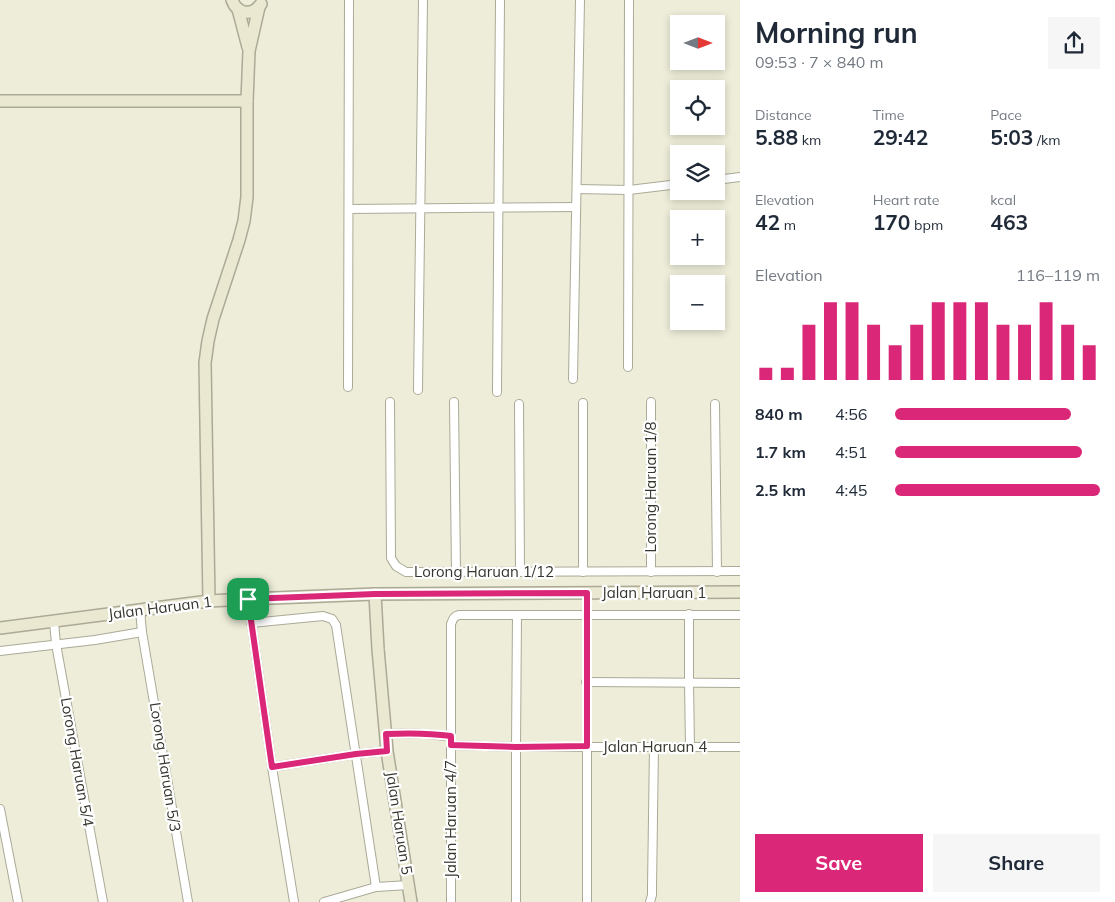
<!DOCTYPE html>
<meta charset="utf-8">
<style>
body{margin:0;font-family:Mulish,sans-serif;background:#f6f6f7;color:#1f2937;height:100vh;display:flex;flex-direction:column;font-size:19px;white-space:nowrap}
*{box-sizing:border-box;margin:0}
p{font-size:16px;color:#747a83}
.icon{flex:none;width:28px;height:28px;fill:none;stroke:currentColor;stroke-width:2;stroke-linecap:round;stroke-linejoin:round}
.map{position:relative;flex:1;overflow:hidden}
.panel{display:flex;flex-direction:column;background:#fff;width:375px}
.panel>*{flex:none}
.needle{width:32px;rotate:90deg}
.controls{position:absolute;left:670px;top:15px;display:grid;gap:10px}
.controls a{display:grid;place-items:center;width:55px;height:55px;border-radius:0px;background:#fff;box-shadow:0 2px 8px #0003;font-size:25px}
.pin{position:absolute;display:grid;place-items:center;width:42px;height:42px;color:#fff;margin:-21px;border-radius:10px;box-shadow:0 2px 8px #0006}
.round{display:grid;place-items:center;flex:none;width:52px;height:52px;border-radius:0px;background:#f6f6f7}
.overview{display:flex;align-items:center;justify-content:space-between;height:85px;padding:0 15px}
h1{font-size:28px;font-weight:700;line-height:38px}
.figures{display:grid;grid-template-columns:repeat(3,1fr);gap:8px;height:85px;padding:5px 15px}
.figures div{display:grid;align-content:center}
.figures b{font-size:21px;font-weight:700}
.figures small{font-size:14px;font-weight:400}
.figures p{font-size:14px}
.chart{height:140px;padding:10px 15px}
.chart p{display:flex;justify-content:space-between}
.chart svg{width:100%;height:90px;margin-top:5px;stroke:#db2777;stroke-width:6}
.action{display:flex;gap:10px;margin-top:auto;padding:10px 15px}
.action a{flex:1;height:58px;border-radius:0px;background:#db2777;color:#fff;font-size:20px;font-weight:700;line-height:58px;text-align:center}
.action a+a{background:#f6f6f7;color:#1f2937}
ul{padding:0 15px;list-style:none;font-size:16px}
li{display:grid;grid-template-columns:80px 60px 1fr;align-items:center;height:38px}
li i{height:12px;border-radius:6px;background:#db2777}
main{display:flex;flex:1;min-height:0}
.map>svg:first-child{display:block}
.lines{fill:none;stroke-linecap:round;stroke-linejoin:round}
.street-casing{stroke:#abaa97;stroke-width:10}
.secondary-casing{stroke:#abaa97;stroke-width:14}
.street{stroke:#fff;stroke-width:8}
.secondary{stroke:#eae8d1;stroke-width:11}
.route-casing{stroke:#fff;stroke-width:10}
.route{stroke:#db2777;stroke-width:6}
.labels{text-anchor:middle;stroke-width:4.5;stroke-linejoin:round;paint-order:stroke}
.street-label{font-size:15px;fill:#36362e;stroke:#fff}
</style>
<main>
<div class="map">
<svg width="740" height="902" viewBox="0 0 740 902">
<rect width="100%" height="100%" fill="#ededd9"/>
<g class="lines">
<g class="street-casing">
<g id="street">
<polyline points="716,180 740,177"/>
<polyline points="577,189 629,190 679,184"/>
<polyline points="349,209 576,207"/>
<polyline points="628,367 629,0"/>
<polyline points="573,379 580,0"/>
<polyline points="348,387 349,0"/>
<polyline points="418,390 423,0"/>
<polyline points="497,392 500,0"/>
<polyline points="390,402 391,558 396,566 406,572 740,571"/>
<polyline points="454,402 456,572"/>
<polyline points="651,402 651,572"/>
<polyline points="519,404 520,572"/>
<polyline points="715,404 717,572"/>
<polyline points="583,572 583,403"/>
<polyline points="587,593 587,902"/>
<polyline points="248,599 272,767 294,902"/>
<polyline points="140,610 142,632 188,902"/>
<polyline points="689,614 689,682 690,747"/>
<polyline points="54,622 56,644 103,902"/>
<polyline points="251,623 323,616 332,619 336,625 376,887"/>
<polyline points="0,651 95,640 142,632"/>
<polyline points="586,682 740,683"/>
<path d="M 386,734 C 407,733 429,733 451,737"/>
<polyline points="451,745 516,747 740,747"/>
<polyline points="272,767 356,754 387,751"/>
<polyline points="0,809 18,902"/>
<polyline points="324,902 376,887 409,885"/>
<path d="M 451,902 L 451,624 C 453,619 454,616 459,615 L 740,615"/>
<polyline points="516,902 516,747 517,615"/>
<polyline points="650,902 652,895 652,888 654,747"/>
</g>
</g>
<g class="secondary-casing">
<g id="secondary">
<path d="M 232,0 C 237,14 252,17 261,4"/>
<polyline points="238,9 248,47"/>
<polyline points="0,101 247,101"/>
<polyline points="375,594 378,649 387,751 411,902"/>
<polyline points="209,601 205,363 208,341 213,319 239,240 244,221 247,197 247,101 249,51 259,7"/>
<polyline points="0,628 209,601 248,599 375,594 740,592"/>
</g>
</g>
<use href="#street" class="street"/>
<use href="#secondary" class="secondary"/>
</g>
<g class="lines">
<g class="route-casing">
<path id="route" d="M 587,593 L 587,746 L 516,747 L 451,745 L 451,736 C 429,733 407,733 386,734 L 387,751 L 356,754 L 272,767 L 248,599 L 375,594 Z"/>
</g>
<use href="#route" class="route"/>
</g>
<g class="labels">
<g class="street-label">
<text transform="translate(651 487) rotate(-90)" y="5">Lorong Haruan 1/8</text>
<text x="484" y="577">Lorong Haruan 1/12</text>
<text x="654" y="598">Jalan Haruan 1</text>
<text transform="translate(160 608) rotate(-7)" y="5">Jalan Haruan 1</text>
<text x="655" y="752">Jalan Haruan 4</text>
<text transform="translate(77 762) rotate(80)" y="5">Lorong Haruan 5/4</text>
<text transform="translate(165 767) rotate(81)" y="5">Lorong Haruan 5/3</text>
<text transform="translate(451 819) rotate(-90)" y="5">Jalan Haruan 4/7</text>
<text transform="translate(399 823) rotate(81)" y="5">Jalan Haruan 5</text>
</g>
</g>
</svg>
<div class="controls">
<a><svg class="needle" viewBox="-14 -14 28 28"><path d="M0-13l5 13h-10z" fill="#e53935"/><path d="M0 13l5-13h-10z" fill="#747a83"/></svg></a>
<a><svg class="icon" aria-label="locate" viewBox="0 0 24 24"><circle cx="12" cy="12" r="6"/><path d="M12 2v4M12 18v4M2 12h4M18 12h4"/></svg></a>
<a><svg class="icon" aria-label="layers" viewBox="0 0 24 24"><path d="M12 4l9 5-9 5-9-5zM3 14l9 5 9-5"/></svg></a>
<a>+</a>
<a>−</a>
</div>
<div class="pin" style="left:248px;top:599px;background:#1e9e55"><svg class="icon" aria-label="arrive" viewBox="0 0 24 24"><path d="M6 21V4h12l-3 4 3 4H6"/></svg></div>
</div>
<section class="panel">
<div class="overview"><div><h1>Morning run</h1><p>09:53 · 7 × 840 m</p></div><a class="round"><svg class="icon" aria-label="share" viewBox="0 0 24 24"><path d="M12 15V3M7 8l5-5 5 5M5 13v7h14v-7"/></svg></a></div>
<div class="figures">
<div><p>Distance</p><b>5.88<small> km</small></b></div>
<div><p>Time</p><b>29:42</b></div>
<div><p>Pace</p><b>5:03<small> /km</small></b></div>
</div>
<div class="figures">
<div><p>Elevation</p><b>42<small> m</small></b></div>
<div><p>Heart rate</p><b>170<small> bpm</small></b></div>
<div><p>kcal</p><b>463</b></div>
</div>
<div class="chart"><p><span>Elevation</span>116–119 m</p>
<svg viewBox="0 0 160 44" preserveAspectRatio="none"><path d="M5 44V38M15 44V38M25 44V17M35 44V6M45 44V6M55 44V17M65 44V27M75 44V17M85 44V6M95 44V6M105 44V6M115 44V17M125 44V17M135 44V6M145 44V17M155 44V27"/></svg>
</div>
<ul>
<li><b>840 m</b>4:56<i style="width:86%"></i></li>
<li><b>1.7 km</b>4:51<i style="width:91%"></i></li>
<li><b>2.5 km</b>4:45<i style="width:100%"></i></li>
</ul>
<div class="action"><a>Save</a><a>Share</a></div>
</section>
</main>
